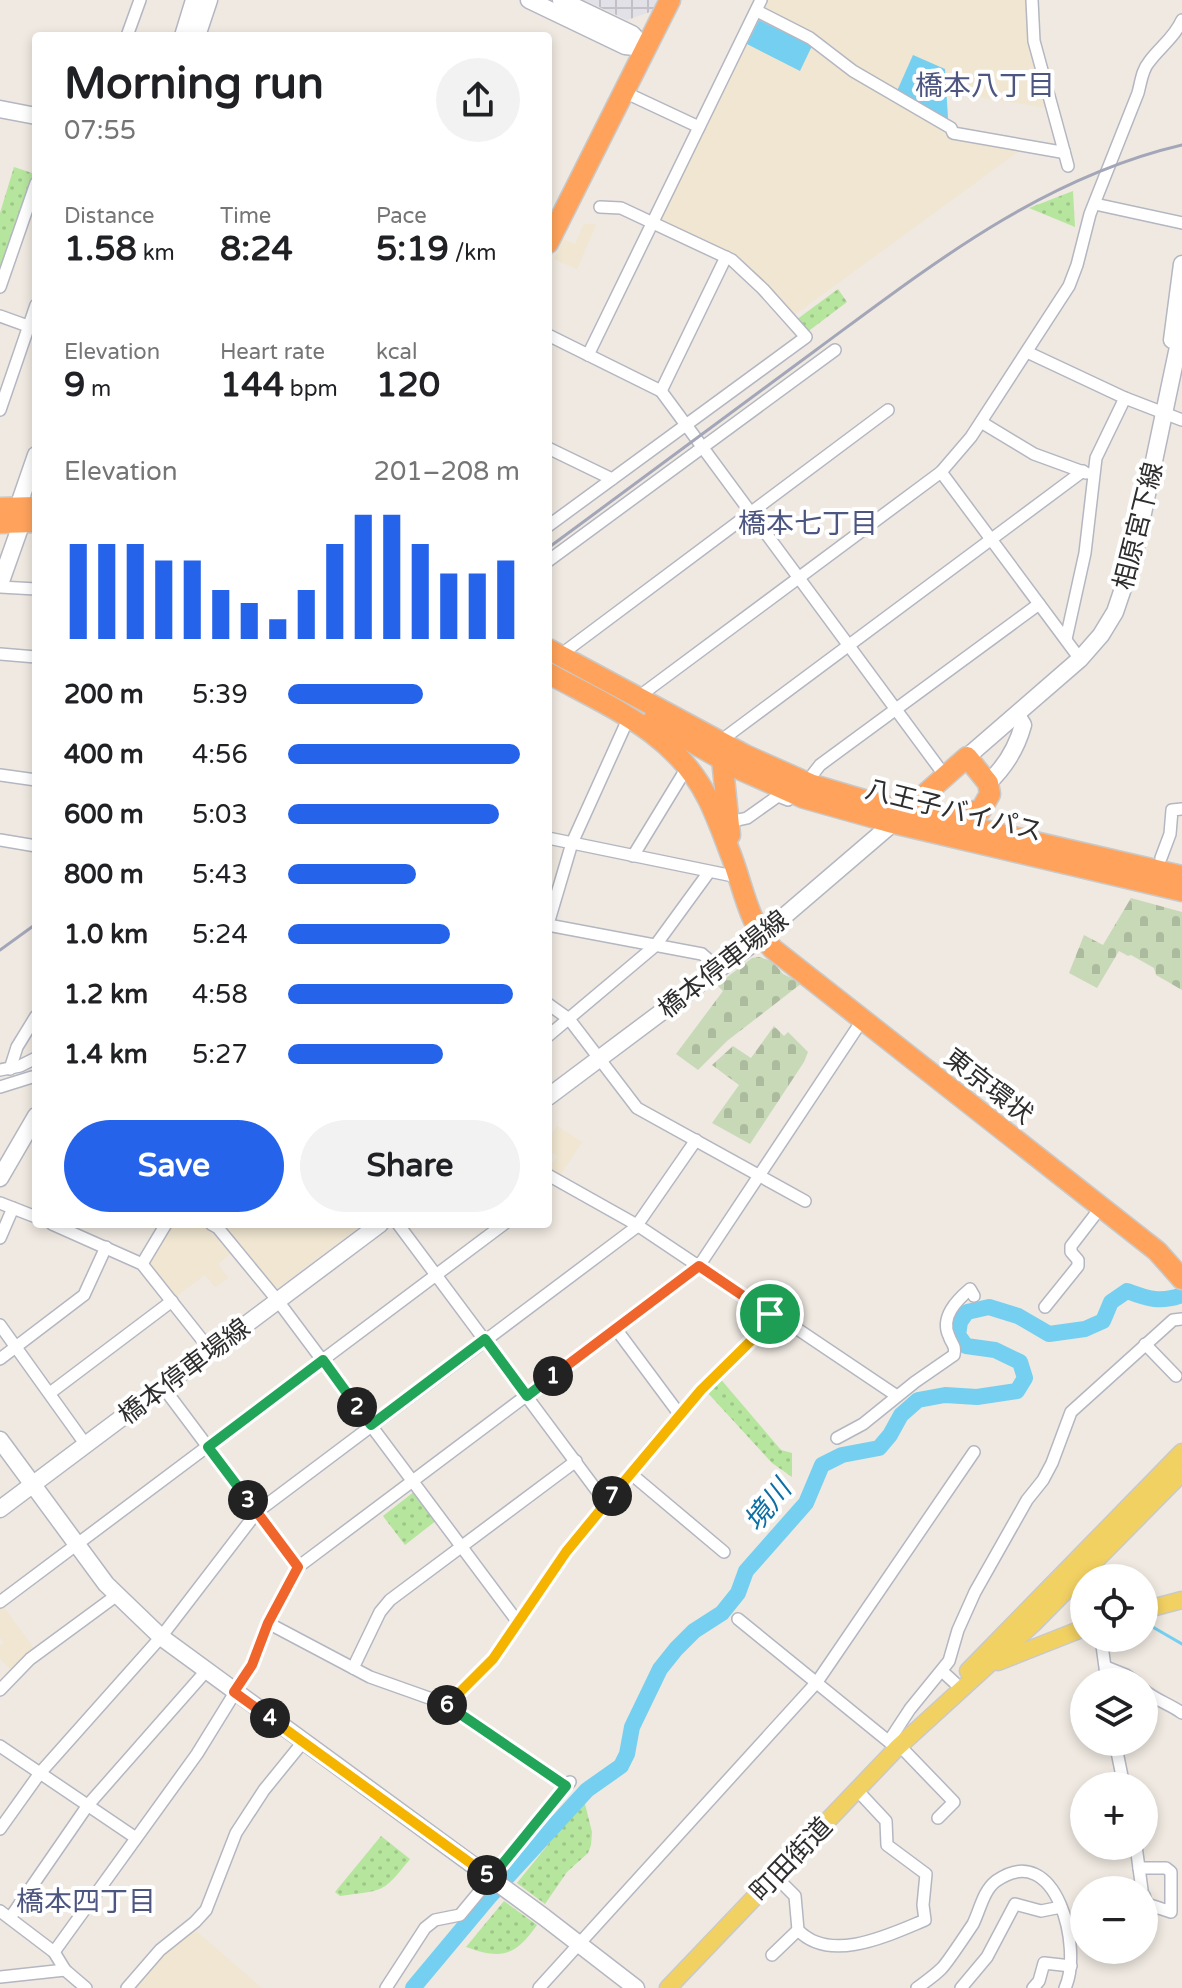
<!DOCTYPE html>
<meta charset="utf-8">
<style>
body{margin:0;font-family:"Varela Round","Noto Sans JP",sans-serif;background:#f2f2f2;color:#202124;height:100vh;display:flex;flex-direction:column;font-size:30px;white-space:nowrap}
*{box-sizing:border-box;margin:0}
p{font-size:26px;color:#757577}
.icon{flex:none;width:44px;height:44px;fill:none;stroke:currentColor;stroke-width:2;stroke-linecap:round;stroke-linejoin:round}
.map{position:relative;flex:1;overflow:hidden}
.drawer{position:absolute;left:32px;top:32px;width:520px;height:1196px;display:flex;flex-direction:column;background:#fff;border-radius:8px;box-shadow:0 4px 12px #0003}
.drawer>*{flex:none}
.tools{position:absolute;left:1070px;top:1564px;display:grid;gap:16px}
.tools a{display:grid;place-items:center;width:88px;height:88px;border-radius:50%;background:#fff;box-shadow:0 4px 12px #0003;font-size:40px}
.pin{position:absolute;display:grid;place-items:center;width:68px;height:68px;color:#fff;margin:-34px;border:4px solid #fff;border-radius:50%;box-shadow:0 2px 8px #0007}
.km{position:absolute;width:40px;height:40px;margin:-20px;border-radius:50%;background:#222;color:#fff;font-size:22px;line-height:40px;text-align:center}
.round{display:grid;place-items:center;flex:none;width:84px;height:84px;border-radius:42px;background:#f2f2f2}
.overview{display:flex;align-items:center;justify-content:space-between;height:136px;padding:0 32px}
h1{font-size:44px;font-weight:700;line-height:60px}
.stats{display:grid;grid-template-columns:repeat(3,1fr);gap:12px;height:136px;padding:8px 32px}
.stats div{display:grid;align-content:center}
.stats b{font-size:34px;font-weight:700}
.stats small{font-size:22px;font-weight:400}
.stats p{font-size:22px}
.chart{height:224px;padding:16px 32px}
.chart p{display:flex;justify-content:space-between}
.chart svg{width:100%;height:144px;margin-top:8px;stroke:#2563eb;stroke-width:6}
.action{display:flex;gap:16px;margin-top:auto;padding:16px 32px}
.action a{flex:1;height:92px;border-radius:48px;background:#2563eb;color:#fff;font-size:32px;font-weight:700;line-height:92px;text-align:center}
.action a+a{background:#f2f2f2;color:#202124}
ul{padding:0 32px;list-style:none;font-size:26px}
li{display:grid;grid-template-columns:128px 96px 1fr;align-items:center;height:60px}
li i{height:20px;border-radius:10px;background:#2563eb}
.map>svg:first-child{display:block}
.industrial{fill:url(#industrial-grid)}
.education{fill:#f0e6d1}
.grass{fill:url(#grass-dots)}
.cemetery{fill:url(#cemetery-stones)}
.water{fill:#75cff0}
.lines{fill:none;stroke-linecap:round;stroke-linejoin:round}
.stream{stroke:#75cff0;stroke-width:3}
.river{stroke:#75cff0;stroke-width:16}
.street-casing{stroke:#b4b7c1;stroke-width:14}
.secondary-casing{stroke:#b4b7c1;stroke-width:19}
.primary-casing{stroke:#c9c9c9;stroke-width:19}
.highway-casing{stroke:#c9c9c9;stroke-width:23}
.street{stroke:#fff;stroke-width:11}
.secondary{stroke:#fff;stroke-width:16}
.primary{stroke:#f2d163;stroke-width:16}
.highway{stroke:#ffa35c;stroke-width:20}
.rail{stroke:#a3a6b8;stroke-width:3}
.split-1-casing{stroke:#fff;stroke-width:16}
.split-2-casing{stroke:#fff;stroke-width:16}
.split-3-casing{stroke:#fff;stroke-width:16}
.split-4-casing{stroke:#fff;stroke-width:16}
.split-5-casing{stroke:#fff;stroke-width:16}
.split-6-casing{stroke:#fff;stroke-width:16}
.split-7-casing{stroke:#fff;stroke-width:16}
.split-8-casing{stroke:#fff;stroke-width:16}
.split-1{stroke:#f0652b;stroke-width:10}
.split-2{stroke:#22a559;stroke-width:10}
.split-3{stroke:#22a559;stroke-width:10}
.split-4{stroke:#f0652b;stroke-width:10}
.split-5{stroke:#f5b400;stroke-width:10}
.split-6{stroke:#22a559;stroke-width:10}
.split-7{stroke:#f5b400;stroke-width:10}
.split-8{stroke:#f5b400;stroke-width:10}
.labels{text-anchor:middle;stroke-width:8;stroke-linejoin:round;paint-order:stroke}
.street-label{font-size:26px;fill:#2e2e2e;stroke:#fff}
.neighbourhood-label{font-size:28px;fill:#4d5680;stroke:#fff}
.water-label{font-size:28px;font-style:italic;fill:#0d6fa3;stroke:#fff}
</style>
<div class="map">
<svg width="1182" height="1988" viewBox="0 0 1182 1988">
<defs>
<pattern id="industrial-grid" width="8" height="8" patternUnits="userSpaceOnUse" patternTransform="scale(2)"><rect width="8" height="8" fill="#e3e1e8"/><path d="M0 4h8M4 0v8" fill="none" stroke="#c3c1c7"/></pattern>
<pattern id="grass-dots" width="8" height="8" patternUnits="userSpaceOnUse" patternTransform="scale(2)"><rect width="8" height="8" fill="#b6e59e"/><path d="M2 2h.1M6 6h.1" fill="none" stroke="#9dc588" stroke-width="1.8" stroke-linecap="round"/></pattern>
<pattern id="cemetery-stones" width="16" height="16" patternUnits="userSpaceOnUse" patternTransform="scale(2)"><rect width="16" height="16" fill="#c8d9b8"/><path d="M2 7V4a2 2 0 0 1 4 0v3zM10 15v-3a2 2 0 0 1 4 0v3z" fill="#acbb9e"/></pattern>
</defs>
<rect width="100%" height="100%" fill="#efe9e1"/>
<polygon class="industrial" points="584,0 661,0 656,10 627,20"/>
<g class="education">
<polygon points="765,0 1029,0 1049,105 1046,108 960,94 960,90 946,89 948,118 944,120 843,59 843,55 830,44 765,10"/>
<polygon points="758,19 761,19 801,38 948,134 1019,148 1019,151 793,316 753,272 662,223 659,217"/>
<polygon points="584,224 596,224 577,269 554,259 563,239 575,244"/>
<polygon points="557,1126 582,1142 559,1177 548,1171 557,1156 548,1150 548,1140"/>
<polygon points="171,1224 203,1224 216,1231 232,1252 218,1264 228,1278 215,1287 205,1275 175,1297 148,1263"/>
<polygon points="219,1224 363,1224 275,1290"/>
<polygon points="3,1606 35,1650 12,1671 0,1659 0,1646 4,1642 0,1638 0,1609"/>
<polygon points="195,1930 262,1988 134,1988 161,1957"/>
</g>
<g class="grass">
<polygon points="14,167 35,174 0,273 0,213"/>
<polygon points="1073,191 1075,227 1029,208"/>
<polygon points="838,289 847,302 806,333 796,320"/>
<polygon points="718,1376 781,1450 792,1453 792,1477 772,1463 706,1391"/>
<polygon points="415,1491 437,1520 405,1545 383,1516"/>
<polygon points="584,1800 592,1832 591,1845 588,1853 567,1872 545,1904 517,1883"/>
<path d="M 381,1836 L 410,1859 C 382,1894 384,1890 340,1896 L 335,1892 Z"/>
<path d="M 504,1901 L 537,1925 C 515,1956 502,1960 466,1947 Z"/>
</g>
<g class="cemetery">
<polygon points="1131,898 1182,912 1182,990 1156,975 1154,968 1131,955 1128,956 1119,951 1097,988 1069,973 1084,935 1103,945"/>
<polygon points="759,957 772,961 783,974 802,983 727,1041 698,1070 676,1054 723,991 717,985 752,958"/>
<polygon points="774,1026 784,1036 788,1032 808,1052 804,1062 750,1144 712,1123 739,1085 712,1065 733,1046 751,1058"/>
</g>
<g class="water">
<polygon points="759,20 812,46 800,71 747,44"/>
<polygon points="913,55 945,69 948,118 944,120 897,91"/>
</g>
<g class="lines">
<polyline class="stream" points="1144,1622 1182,1644"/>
<path class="river" d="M 413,1988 L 489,1897 L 587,1790 L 621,1766 L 627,1754 L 632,1727 L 660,1669 L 676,1649 L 694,1631 L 722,1613 L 738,1593 L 746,1571 L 806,1503 L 822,1465 L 842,1455 L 879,1448 L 890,1435 L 901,1415 L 918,1400 L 945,1395 L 977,1397 L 1017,1391 L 1025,1378 L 1020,1362 L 995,1350 L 966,1346 L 958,1335 L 960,1322 L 967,1312 L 989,1307 L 1018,1316 L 1049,1334 L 1085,1329 L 1103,1321 L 1111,1302 L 1127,1291 C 1148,1299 1161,1303 1182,1295"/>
<g class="street-casing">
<g id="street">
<polyline points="757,11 810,38 853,71 951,128 953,133 1061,152 1064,151 1034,41 1032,0"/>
<polyline points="127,36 140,0"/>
<polyline points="622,91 699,127"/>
<polyline points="1064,151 1068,166"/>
<polyline points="1095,204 1182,223"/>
<polyline points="0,287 36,183"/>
<polyline points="0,316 36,329"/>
<polyline points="548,335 661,391 945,776"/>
<polyline points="1027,352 1125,398 1182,420"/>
<polyline points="588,355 761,0"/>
<polyline points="661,391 726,257"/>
<polyline points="0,410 36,305"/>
<polyline points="981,422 1034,454 1086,473"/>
<polyline points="548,448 612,479"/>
<polyline points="941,472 1080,659"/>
<polyline points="548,526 806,337 763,289 732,260 621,208 600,207"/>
<polyline points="548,561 835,350"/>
<polyline points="0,587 36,589"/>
<polyline points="1066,639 1085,553 1096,458 1125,398"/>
<polyline points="567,650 888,410"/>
<polyline points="0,654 36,657"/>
<path d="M 645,692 L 941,472 L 971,437 L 1069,286 L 1077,265 L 1090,214 L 1138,93 C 1141,82 1142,70 1149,62 C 1160,47 1174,38 1182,20"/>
<polyline points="727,736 1083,471"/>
<polyline points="813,774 820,765 1039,604"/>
<polyline points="0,775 36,780"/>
<polyline points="729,822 747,818 778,796 788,800"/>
<polyline points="548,838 738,877"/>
<polyline points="0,840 36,846"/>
<polyline points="633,856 683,774 689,768"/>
<polyline points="1161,858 1170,834 1172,810 1182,809"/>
<polyline points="548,924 572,843 629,717"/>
<polyline points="548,925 702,954 719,969"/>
<polyline points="548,1004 569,1019 637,1108 805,1201"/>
<polyline points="548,1036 655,946 709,872"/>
<polyline points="10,1069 17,1047 36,1016"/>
<polyline points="0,1070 20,1066 36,1058"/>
<polyline points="0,1087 32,1077"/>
<polyline points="548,1175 637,1225 770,1314 778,1316 897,1396"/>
<polyline points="0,1203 36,1217"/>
<polyline points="52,1224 142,1264 211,1351"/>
<polyline points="211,1224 218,1228 278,1301 517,1621"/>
<polyline points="398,1224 606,1503"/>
<polyline points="0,1238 13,1208"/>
<polyline points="142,1264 166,1224"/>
<polyline points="1045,1307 1078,1266 1078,1260 1071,1252 1071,1246 1101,1207"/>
<polyline points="0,1325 86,1445"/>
<polyline points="616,1329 680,1415"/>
<polyline points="1145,1344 1176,1376"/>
<polyline points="0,1359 84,1295 106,1247"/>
<polyline points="163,1387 298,1567"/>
<polyline points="50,1393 172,1301"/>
<path d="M 837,1438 L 863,1424 L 915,1382 L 954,1355 C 956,1345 952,1345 949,1336 C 940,1317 957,1300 970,1289 L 974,1296"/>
<polyline points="630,1473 724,1552"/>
<polyline points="0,1602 504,1224"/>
<polyline points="738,1619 893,1745"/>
<polyline points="268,1623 370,1677 446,1704 566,1786"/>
<polyline points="1101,1638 1107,1682"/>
<polyline points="1106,1667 1126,1675 1136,1682"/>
<polyline points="353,1668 380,1612 390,1600 576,1461"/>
<polyline points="942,1671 955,1683"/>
<polyline points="0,1690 30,1659 117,1595"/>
<path d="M 1144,1690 C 1155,1700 1170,1704 1182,1713"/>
<polyline points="446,1704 493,1659 566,1552 660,1437 705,1385 770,1322 770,1314"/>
<polyline points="889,1741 910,1709 949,1661 958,1630 975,1592 1027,1500 1043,1480 1052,1463 1071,1412 1173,1320 1182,1319"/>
<polyline points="1115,1742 1124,1786"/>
<polyline points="899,1745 954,1802 938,1818"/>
<polyline points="0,1746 136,1838"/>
<polyline points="0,1829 40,1773 161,1637 257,1512 635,1228 696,1140"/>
<polyline points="1136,1846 1142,1890"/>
<polyline points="1139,1868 1166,1868 1171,1872 1171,1912 1147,1904 1144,1895"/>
<path d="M 775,1876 L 795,1896 L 798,1930 C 830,1964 889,1935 925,1920 L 923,1905 L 926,1874 L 887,1845 L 886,1821 L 857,1790"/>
<polyline points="0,1911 54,1952 65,1970 86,1988"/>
<polyline points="10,1918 88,1805 206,1671"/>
<polyline points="54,1952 197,1754 252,1665 268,1623 298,1567 699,1266 863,1019"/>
<polyline points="772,1955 798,1930"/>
<polyline points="0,1977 65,1970"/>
<polyline points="127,1988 160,1950 195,1922 206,1910 236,1833 264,1790 303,1742"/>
<polyline points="386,1988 425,1928 435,1920 460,1915 570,1782"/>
<polyline points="539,1988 817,1682 974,1452"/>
<path d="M 917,1988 C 925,1982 934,1976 941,1969 C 945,1966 969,1930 973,1924 C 980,1910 983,1891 996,1881 C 1057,1838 1083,1950 1065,1988"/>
<polyline points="961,1988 987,1957 1015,1904 1041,1911 1061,1907"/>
<polyline points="1033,1988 1039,1981 1044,1963 1071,1966"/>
</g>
</g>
<g class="secondary-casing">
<g id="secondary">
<polyline points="529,0 625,46 645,48"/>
<polyline points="561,0 632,34 645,48"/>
<polyline points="183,36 194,0"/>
<polyline points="197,36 209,0"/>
<polyline points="0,109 36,116"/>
<polyline points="1172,340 1182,264"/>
<polyline points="0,584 22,522 18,507 36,455"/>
<polyline points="967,757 1080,659 1101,635 1115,612 1134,556 1182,328"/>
<path d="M 988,783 C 1005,767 1017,747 1023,725 L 1017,715"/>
<polyline points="548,1097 747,948 893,823"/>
<polyline points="0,1178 36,1116"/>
<polyline points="0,1440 106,1584 161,1637 544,1917 636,1988"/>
<polyline points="0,1509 380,1224"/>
</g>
</g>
<g class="primary-casing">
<g id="primary">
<polyline points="1144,1610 1182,1600"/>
<polyline points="998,1662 1084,1628"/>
<polyline points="968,1671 1182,1452"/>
<polyline points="668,1988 897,1748 1034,1623 1182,1473"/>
</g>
</g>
<g class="highway-casing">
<g id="highway">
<polyline points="548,243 670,0"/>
<polyline points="0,508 36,507"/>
<polyline points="0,523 36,522"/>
<polyline points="548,649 745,755 810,784 905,812 1182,876"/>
<path d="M 548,673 C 609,707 675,732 708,799 C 717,817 724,837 731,855 C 744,889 748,923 773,949 L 1157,1251 L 1182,1279"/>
<polyline points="653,720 739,769 804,798 893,823 1182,891"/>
<polyline points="722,759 730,835"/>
<polyline points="898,818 967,757 988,783 990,794 981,810 961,813"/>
</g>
</g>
<use href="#street" class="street"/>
<use href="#secondary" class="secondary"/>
<use href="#primary" class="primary"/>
<use href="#highway" class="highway"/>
<g class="rail">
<path d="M 548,548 C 637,482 727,416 816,350 C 930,266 1041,178 1182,145"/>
<polyline points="0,950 36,924"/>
</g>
</g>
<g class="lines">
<g class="split-1-casing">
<polyline id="split-1" points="553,1376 699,1266 770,1314"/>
</g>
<g class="split-2-casing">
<polyline id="split-2" points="357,1407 371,1425 485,1339 527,1396 553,1376"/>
</g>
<g class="split-3-casing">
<polyline id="split-3" points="248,1500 208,1447 323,1360 357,1407"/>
</g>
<g class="split-4-casing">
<polyline id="split-4" points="248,1500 298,1567 268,1623 252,1665 234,1692 270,1718"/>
</g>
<g class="split-5-casing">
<polyline id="split-5" points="270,1718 487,1875"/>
</g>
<g class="split-6-casing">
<polyline id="split-6" points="447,1705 566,1786 491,1878 487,1875"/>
</g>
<g class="split-7-casing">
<polyline id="split-7" points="447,1705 493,1659 566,1552 612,1496"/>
</g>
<g class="split-8-casing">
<polyline id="split-8" points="612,1496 701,1390 770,1322 770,1314"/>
</g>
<use href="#split-1" class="split-1"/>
<use href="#split-2" class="split-2"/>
<use href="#split-3" class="split-3"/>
<use href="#split-4" class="split-4"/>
<use href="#split-5" class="split-5"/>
<use href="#split-6" class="split-6"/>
<use href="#split-7" class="split-7"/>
<use href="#split-8" class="split-8"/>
</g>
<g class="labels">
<g class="street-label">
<text transform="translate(1138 526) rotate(-76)" y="9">相原宮下線</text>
<text transform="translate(954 810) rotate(14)" y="9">八王子バイパス</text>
<text transform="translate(723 964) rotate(-38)" y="9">橋本停車場線</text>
<text transform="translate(989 1086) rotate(38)" y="9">東京環状</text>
<text transform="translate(184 1371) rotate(-37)" y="9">橋本停車場線</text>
<text transform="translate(791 1859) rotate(-46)" y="9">町田街道</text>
</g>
<g class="neighbourhood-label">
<text x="985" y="95">橋本八丁目</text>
<text x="808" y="533">橋本七丁目</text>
<text x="86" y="1911">橋本四丁目</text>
</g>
<g class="water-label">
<text transform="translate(767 1505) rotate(-52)" y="10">境川</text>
</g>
</g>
</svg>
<div class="tools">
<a><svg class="icon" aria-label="locate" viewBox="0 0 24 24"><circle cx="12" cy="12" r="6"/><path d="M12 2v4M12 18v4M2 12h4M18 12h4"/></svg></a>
<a><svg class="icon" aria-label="layers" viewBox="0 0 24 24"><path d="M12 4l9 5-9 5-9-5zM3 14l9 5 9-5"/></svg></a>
<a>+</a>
<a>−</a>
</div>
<div class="pin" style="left:770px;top:1314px;background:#1e9e55"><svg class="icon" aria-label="arrive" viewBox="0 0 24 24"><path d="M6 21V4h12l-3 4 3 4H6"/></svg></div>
<b class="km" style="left:553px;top:1376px">1</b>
<b class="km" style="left:357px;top:1407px">2</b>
<b class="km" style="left:248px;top:1500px">3</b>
<b class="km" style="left:270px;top:1718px">4</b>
<b class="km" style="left:487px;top:1875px">5</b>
<b class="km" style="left:447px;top:1705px">6</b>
<b class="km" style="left:612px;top:1496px">7</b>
<section class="drawer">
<div class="overview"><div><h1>Morning run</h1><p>07:55</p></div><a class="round"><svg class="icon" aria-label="share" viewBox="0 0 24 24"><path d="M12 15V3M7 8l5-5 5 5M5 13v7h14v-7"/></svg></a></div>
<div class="stats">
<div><p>Distance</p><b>1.58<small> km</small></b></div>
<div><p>Time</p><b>8:24</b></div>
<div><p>Pace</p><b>5:19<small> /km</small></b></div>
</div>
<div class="stats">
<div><p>Elevation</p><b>9<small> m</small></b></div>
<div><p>Heart rate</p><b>144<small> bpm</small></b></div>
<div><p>kcal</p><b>120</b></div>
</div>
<div class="chart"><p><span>Elevation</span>201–208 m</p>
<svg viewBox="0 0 160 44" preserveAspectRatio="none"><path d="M5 44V15M15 44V15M25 44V15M35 44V20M45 44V20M55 44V29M65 44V33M75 44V38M85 44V29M95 44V15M105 44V6M115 44V6M125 44V15M135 44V24M145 44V24M155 44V20"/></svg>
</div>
<ul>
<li><b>200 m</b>5:39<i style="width:58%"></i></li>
<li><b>400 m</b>4:56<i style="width:100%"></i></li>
<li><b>600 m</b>5:03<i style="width:91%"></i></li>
<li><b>800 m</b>5:43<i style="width:55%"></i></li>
<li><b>1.0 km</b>5:24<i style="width:70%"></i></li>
<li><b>1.2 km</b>4:58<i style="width:97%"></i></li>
<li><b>1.4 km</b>5:27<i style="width:67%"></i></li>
</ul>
<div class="action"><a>Save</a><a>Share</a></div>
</section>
</div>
